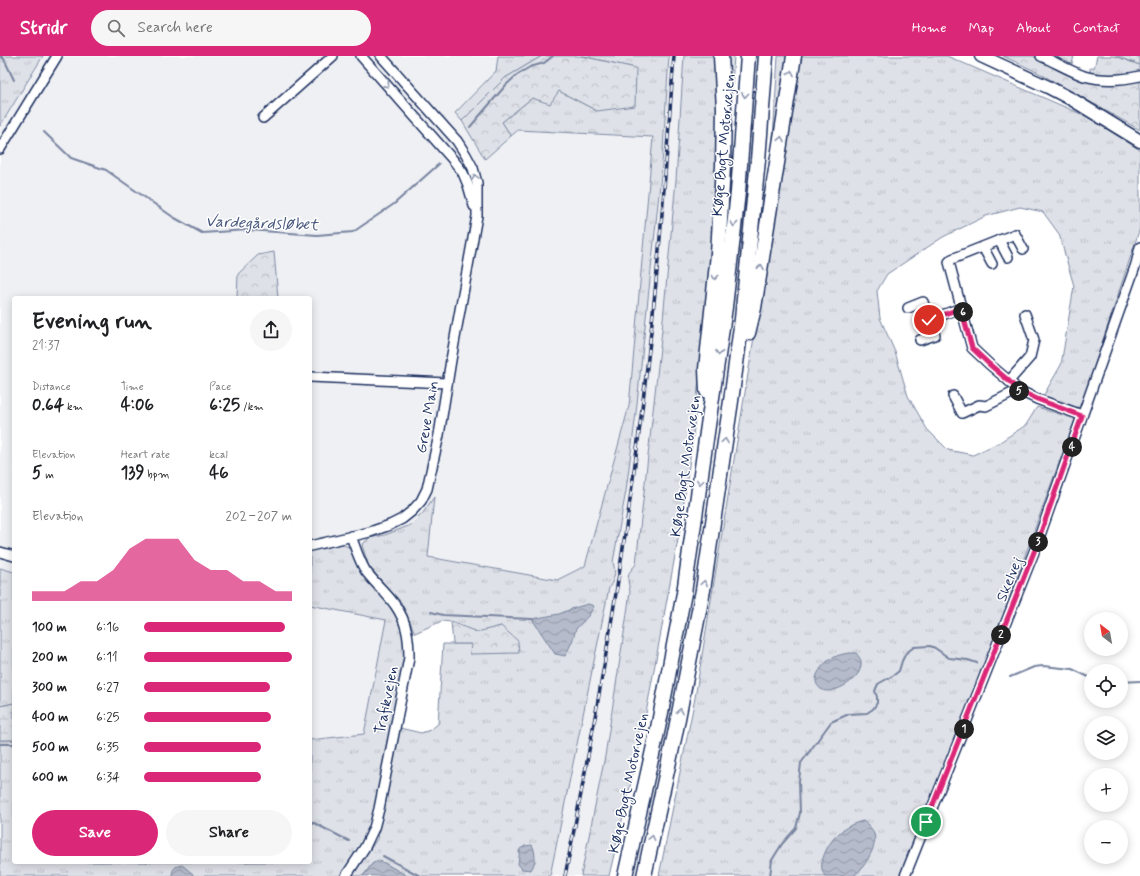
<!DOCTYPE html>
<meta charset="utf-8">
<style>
body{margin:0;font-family:Mynerve,sans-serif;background:#f6f6f6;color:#202124;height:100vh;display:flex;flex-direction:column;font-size:15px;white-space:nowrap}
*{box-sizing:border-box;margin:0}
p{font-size:13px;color:#757577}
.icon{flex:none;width:22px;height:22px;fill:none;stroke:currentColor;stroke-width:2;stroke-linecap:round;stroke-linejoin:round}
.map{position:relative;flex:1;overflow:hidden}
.panel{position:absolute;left:12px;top:240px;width:300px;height:568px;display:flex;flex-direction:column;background:#fff;border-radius:4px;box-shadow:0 2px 10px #0003}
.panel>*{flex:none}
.needle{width:26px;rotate:329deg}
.fabs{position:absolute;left:1084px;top:556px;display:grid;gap:8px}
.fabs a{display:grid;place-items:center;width:44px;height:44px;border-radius:50%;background:#fff;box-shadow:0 2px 10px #0003;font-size:20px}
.pin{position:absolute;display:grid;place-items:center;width:34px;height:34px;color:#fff;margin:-17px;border:2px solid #fff;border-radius:50%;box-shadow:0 1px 4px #0007}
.km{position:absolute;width:20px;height:20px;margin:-10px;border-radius:50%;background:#222;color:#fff;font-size:11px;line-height:20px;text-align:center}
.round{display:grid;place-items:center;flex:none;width:42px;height:42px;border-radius:21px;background:#f6f6f6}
.headline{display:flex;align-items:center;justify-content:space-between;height:68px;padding:0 20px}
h1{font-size:22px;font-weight:700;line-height:30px}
.figures{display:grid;grid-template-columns:repeat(3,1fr);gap:6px;height:68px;padding:4px 20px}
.figures div{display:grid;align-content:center}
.figures b{font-size:17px;font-weight:700}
.figures small{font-size:11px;font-weight:400}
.figures p{font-size:11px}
.chart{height:112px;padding:8px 20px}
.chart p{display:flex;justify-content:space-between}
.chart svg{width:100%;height:72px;margin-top:4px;fill:#db2777;opacity:.7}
.cta{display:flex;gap:8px;margin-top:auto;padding:8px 20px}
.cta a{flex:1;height:46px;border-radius:24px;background:#db2777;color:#fff;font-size:16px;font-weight:700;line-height:46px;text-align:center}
.cta a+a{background:#f6f6f6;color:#202124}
ul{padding:0 20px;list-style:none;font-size:13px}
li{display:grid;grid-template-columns:64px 48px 1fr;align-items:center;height:30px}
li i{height:10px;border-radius:5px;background:#db2777}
header{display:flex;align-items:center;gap:24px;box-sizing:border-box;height:56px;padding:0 20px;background:#db2777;color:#fff}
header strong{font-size:19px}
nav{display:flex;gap:22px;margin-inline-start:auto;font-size:14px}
.search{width:280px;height:36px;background:#f6f6f6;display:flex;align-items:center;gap:10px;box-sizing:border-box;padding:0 14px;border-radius:22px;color:#757577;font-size:15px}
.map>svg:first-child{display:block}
.built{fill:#eff0f4}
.grass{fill:url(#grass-tufts);stroke:#7c88a2}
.forest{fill:url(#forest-crowns);stroke:#7c88a2}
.wetland{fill:url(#wetland-marsh);stroke:#7c88a2}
.garden{fill:url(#garden-dots);stroke:#7c88a2}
.water{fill:url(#water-waves);stroke:#77839f}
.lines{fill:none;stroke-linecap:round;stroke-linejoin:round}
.stream{stroke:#77839f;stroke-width:2}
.minor-casing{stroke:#1b2f5e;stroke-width:12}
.major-casing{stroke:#1b2f5e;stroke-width:15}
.highway-casing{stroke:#1b2f5e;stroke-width:17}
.minor{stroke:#fff;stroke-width:9}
.major{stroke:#fff;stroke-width:12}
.highway{stroke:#fff;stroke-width:14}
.rail-casing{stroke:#1b2f5e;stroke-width:3.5}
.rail{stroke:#fff;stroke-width:2;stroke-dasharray:6;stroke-linecap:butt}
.oneway{stroke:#8d97ae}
.route-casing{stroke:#fff;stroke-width:8}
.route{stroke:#db2777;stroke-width:5}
.labels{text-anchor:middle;stroke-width:3;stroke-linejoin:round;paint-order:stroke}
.street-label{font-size:15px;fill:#1b2f5e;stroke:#fff}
.water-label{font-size:16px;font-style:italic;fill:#49597e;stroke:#fff}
</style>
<header>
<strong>Stridr</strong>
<div class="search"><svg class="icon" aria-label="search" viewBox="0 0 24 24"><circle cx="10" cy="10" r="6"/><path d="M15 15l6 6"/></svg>Search here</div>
<nav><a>Home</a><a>Map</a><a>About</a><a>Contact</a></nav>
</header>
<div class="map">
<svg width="1140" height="820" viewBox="0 0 1140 820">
<defs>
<pattern id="grass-tufts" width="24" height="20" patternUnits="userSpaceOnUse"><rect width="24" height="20" fill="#dee1e7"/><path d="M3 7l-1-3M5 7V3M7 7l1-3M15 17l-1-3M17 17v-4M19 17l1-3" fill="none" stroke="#bec1c9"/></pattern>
<pattern id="forest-crowns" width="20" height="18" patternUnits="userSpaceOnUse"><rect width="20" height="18" fill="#dee1e7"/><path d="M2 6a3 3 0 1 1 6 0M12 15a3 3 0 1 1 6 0" fill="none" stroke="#bec1c9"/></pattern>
<pattern id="wetland-marsh" width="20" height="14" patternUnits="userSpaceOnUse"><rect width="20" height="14" fill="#dee1e7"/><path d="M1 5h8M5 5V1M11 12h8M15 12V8" fill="none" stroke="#bec1c9"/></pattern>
<pattern id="garden-dots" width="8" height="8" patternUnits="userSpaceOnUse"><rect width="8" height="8" fill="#dee1e7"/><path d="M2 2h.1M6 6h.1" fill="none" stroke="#bec1c9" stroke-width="1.8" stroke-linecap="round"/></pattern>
<pattern id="water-waves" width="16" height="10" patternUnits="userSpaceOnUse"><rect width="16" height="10" fill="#b5bbca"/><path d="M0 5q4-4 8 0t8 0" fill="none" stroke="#9298a7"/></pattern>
</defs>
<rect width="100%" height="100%" fill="#fff"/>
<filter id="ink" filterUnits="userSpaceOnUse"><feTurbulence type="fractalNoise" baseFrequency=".025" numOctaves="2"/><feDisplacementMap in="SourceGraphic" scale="8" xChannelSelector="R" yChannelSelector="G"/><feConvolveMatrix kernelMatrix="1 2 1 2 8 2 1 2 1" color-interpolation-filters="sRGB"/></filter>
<g filter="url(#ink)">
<g class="built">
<polygon points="43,0 498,0 496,15 455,57 473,80 518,74 653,81 629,350 585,510 557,524 427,501 389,560 366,680 310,685 310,242 14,242 14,516 0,512 0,70"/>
<polygon points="669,0 684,0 676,124 662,274 636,508 629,518 628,524 630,536 626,564 605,700 581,820 550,820 609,532 614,522 615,516 613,506 636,357 662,109"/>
</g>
<g class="grass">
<polygon points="0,0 43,0 0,70"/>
<polygon points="498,0 542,0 505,22 462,65 455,57 496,15"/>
<path d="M 581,0 L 669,0 L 662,109 L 636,357 L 626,435 L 613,506 C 616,518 615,521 609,532 L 550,820 L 407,820 L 379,804 L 372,808 L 363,820 L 352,820 L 377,783 L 400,672 L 421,677 L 430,674 L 438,668 L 443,588 L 472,588 L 470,598 L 501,570 L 477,577 L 451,566 L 442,565 L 415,577 L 401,546 L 369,511 L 362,489 L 369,482 L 385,479 L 411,469 L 423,457 L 434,441 L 428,501 L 557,524 L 585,510 L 629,350 L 653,81 L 518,74 L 511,80 L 502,66 L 532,42 L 559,35 L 597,55 L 636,12 Z"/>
<polygon points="684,0 716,0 718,44 714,177 693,381 680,473 642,679 609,820 581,820 605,700 626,564 630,536 628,524 629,517 636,508 662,274 676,124"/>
<polygon points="724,0 734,0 727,104"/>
<polygon points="778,0 791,0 770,131"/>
<polygon points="800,0 947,0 1088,61 1140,94 1140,172 1080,354 1042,342 1061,309 1074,230 1059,178 1043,156 1020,151 986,160 943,181 887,218 877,235 880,262 895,296 908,340 927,373 948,394 973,399 1000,386 1026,369 1037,351 1075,363 993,587 901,820 659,820 695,642"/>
<path d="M 1097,0 L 1115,0 L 1140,9 L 1140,15 C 1125,23 1107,19 1090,17 L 1090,12 L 1094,12 Z"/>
<polygon points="338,487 349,491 364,518 394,556 403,572 406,589 373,767 364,789 347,810 342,820 0,820 0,684 14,684 14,806 310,806 310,684 364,678 386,564 310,549 310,494"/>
<polygon points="0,512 14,516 14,647 0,650"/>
</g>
<g class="forest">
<polygon points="542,0 581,0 636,12 635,50 597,55 559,35 550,48 532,42 502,66 511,80 485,103 462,65 505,22"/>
<polygon points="1003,0 1033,0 1073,20 1140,23 1140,74 1037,16"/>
<polygon points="1048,0 1074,0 1072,8 1058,5"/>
<polygon points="274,196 278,242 237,242 238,218 258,199"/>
<polygon points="451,566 477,576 501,570 518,585 519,597 470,598 471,588 453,588"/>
</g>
<polygon class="wetland" points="14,647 14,684 0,684 0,650"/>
<polygon class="garden" points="1115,0 1140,0 1140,9"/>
<g class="water">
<polygon points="588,548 594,550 589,559 576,573 572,586 565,600 555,598 532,563 559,558 574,552"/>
<path d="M 850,597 L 856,597 C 859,601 862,604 861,608 C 861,622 840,635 827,635 C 821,635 815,629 816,623 C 816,619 819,615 821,612 C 828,602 839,598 850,597 Z"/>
<path d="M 863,765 C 878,775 877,786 869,801 C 865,808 860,816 853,820 L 825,820 C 821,814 821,809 823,802 C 829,783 844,769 863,765 Z"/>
<path d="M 532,789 C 536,796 536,807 531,814 L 522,813 L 518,808 L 520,793 L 525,790 Z"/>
<polygon points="379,804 407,820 363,820 372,808"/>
<path d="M 182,809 L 193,818 L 192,820 L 172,820 C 172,813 175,810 182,809 Z"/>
</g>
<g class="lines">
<g class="stream">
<polyline points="0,0 4,3 14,24"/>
<polyline points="470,71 506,29 518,18 530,11 544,7 553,0"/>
<polyline points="44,76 71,102 106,114 173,161 202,177 248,174 317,179 353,176 394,148 439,108"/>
<polyline points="431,556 443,559 532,563"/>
<polyline points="1010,621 1034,611 1043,610 1072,613 1091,622"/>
<polyline points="1121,626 1140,625"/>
<polyline points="0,688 14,688"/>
<polyline points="310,765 349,785"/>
<polyline points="383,800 420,820"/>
<polyline points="770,820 772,804 782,788 796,772 800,757 799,725 801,707 831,666 849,658 867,657 873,653 877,647 877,641 875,635 878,628 894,619 899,615 902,605 906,597 914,591 930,590 935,592 949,602 968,604 977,607"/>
</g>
<g class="minor-casing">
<g id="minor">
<polyline points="361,0 454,105 463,117 468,129 474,150"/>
<path d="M 1041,0 C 1055,6 1070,15 1084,20 C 1102,25 1122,24 1140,20"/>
<polyline points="263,62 333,0"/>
<polyline points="0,93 57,0"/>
<polyline points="999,184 1008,201"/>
<polyline points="983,191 992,208"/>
<polyline points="1023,193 1015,178 952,203 949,206 972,292 989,308 1009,325 1018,334 1037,343 1082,359"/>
<polyline points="908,252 923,246 929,264 961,252"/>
<polyline points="920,284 935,279 929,264"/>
<polyline points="310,321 447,327"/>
<polyline points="1009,325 1030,301 1034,284 1025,258"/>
<polyline points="953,340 962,357 979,349 986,350 1018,334"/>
<polyline points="310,490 370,476 390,469 402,463 412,455 421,445 427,433 439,379 451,304 477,160 477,127 473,112 466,99 457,85 381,0"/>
<polyline points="0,496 14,500"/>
<path d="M 346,820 L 365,791 L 374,772 L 379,753 L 409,602 C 409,582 407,566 395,549 C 387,537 374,527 365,514 C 359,504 355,491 351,480"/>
<polyline points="905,820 1034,496 1136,208 1140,191"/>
</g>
</g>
<g class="major-casing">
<polyline id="major" points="981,0 1048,31 1073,44 1140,85"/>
</g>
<g class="highway-casing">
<g id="highway">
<polyline points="748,277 754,252 794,0"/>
<polyline points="707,335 706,313 718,198 723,110 724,53 721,0"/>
<polyline points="625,820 658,672 684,537 725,251 738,136 748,0"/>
<polyline points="644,820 675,678 703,534 731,345 742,263 758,104 766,0"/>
</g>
</g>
<use href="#minor" class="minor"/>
<use href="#major" class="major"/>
<use href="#highway" class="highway"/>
<g class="rail-casing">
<path id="rail" d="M 565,820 C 598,654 627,487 646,319 C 659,213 666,106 674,0"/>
</g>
<use href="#rail" class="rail"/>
</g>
<defs><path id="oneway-chevron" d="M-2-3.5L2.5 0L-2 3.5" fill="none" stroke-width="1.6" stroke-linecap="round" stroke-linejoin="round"/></defs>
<g class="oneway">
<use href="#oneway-chevron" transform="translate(791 17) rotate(-80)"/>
<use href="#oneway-chevron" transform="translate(387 29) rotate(48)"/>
<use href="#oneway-chevron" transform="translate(745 39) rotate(94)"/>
<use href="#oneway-chevron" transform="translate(781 83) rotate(-81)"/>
<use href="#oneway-chevron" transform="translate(475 121) rotate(-105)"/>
<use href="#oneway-chevron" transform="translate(734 168) rotate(96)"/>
<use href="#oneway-chevron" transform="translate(761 211) rotate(-81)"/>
<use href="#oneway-chevron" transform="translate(715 221) rotate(96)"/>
<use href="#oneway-chevron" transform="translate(719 297) rotate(98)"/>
<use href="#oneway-chevron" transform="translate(725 385) rotate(-81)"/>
<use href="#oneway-chevron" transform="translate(700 426) rotate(98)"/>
<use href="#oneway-chevron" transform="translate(704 527) rotate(-81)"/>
<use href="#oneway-chevron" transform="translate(680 655) rotate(-79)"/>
<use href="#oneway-chevron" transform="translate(652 782) rotate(-77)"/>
</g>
</g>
<g class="lines" filter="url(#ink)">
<g class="route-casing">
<polyline id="route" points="926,766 1034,496 1082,360 1037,343 1018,334 1009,325 989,308 972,292 961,252 929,264"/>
</g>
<use href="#route" class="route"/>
</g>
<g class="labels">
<g class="street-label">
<text transform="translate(723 89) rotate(-85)" y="5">Køge Bugt Motorvejen</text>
<text transform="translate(427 361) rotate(-80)" y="5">Greve Main</text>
<text transform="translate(685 410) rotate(-82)" y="5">Køge Bugt Motorvejen</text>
<text transform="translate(1009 523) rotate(-68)" y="5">Skelvej</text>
<text transform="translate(386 644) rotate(-79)" y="5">Trafikvejen</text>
<text transform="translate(628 727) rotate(-78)" y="5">Køge Bugt Motorvejen</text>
</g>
<g class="water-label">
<text transform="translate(262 166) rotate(2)" y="6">Vardegårdsløbet</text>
</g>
</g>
</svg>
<div class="fabs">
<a><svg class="needle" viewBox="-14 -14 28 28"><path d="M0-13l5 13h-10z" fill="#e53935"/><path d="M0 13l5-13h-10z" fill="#757577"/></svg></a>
<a><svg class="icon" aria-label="locate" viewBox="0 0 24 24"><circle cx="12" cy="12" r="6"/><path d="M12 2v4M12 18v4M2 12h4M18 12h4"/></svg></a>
<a><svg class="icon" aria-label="layers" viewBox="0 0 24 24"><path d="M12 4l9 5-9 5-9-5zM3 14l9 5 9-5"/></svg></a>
<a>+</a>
<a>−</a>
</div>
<div class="pin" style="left:926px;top:766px;background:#1e9e55"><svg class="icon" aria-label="arrive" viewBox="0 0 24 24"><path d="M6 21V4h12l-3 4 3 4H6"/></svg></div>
<div class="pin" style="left:929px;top:264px;background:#d93025"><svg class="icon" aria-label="check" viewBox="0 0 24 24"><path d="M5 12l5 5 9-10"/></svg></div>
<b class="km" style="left:964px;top:673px">1</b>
<b class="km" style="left:1001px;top:579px">2</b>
<b class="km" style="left:1038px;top:486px">3</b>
<b class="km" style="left:1072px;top:391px">4</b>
<b class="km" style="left:1019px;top:335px">5</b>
<b class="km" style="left:963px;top:256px">6</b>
<section class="panel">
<div class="headline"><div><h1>Evening run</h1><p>21:37</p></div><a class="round"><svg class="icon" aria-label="share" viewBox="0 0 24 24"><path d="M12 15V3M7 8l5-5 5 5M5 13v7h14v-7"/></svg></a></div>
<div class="figures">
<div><p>Distance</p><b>0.64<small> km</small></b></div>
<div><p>Time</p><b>4:06</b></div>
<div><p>Pace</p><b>6:25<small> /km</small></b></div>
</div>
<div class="figures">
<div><p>Elevation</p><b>5<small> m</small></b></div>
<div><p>Heart rate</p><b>139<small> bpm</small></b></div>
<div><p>kcal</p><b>46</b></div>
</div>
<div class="chart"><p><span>Elevation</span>202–207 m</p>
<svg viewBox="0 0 160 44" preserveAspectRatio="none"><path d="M0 44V38L10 38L20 38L30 32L40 32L50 25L60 12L70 6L80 6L90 6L100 19L110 25L120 25L130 32L140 32L150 38L160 38V44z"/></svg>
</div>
<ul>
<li><b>100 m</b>6:16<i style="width:95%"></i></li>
<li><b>200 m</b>6:11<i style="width:100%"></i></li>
<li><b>300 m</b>6:27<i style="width:85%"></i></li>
<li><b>400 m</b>6:25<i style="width:86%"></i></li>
<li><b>500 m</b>6:35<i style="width:79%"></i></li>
<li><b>600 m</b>6:34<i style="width:79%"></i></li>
</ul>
<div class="cta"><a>Save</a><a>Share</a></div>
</section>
</div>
